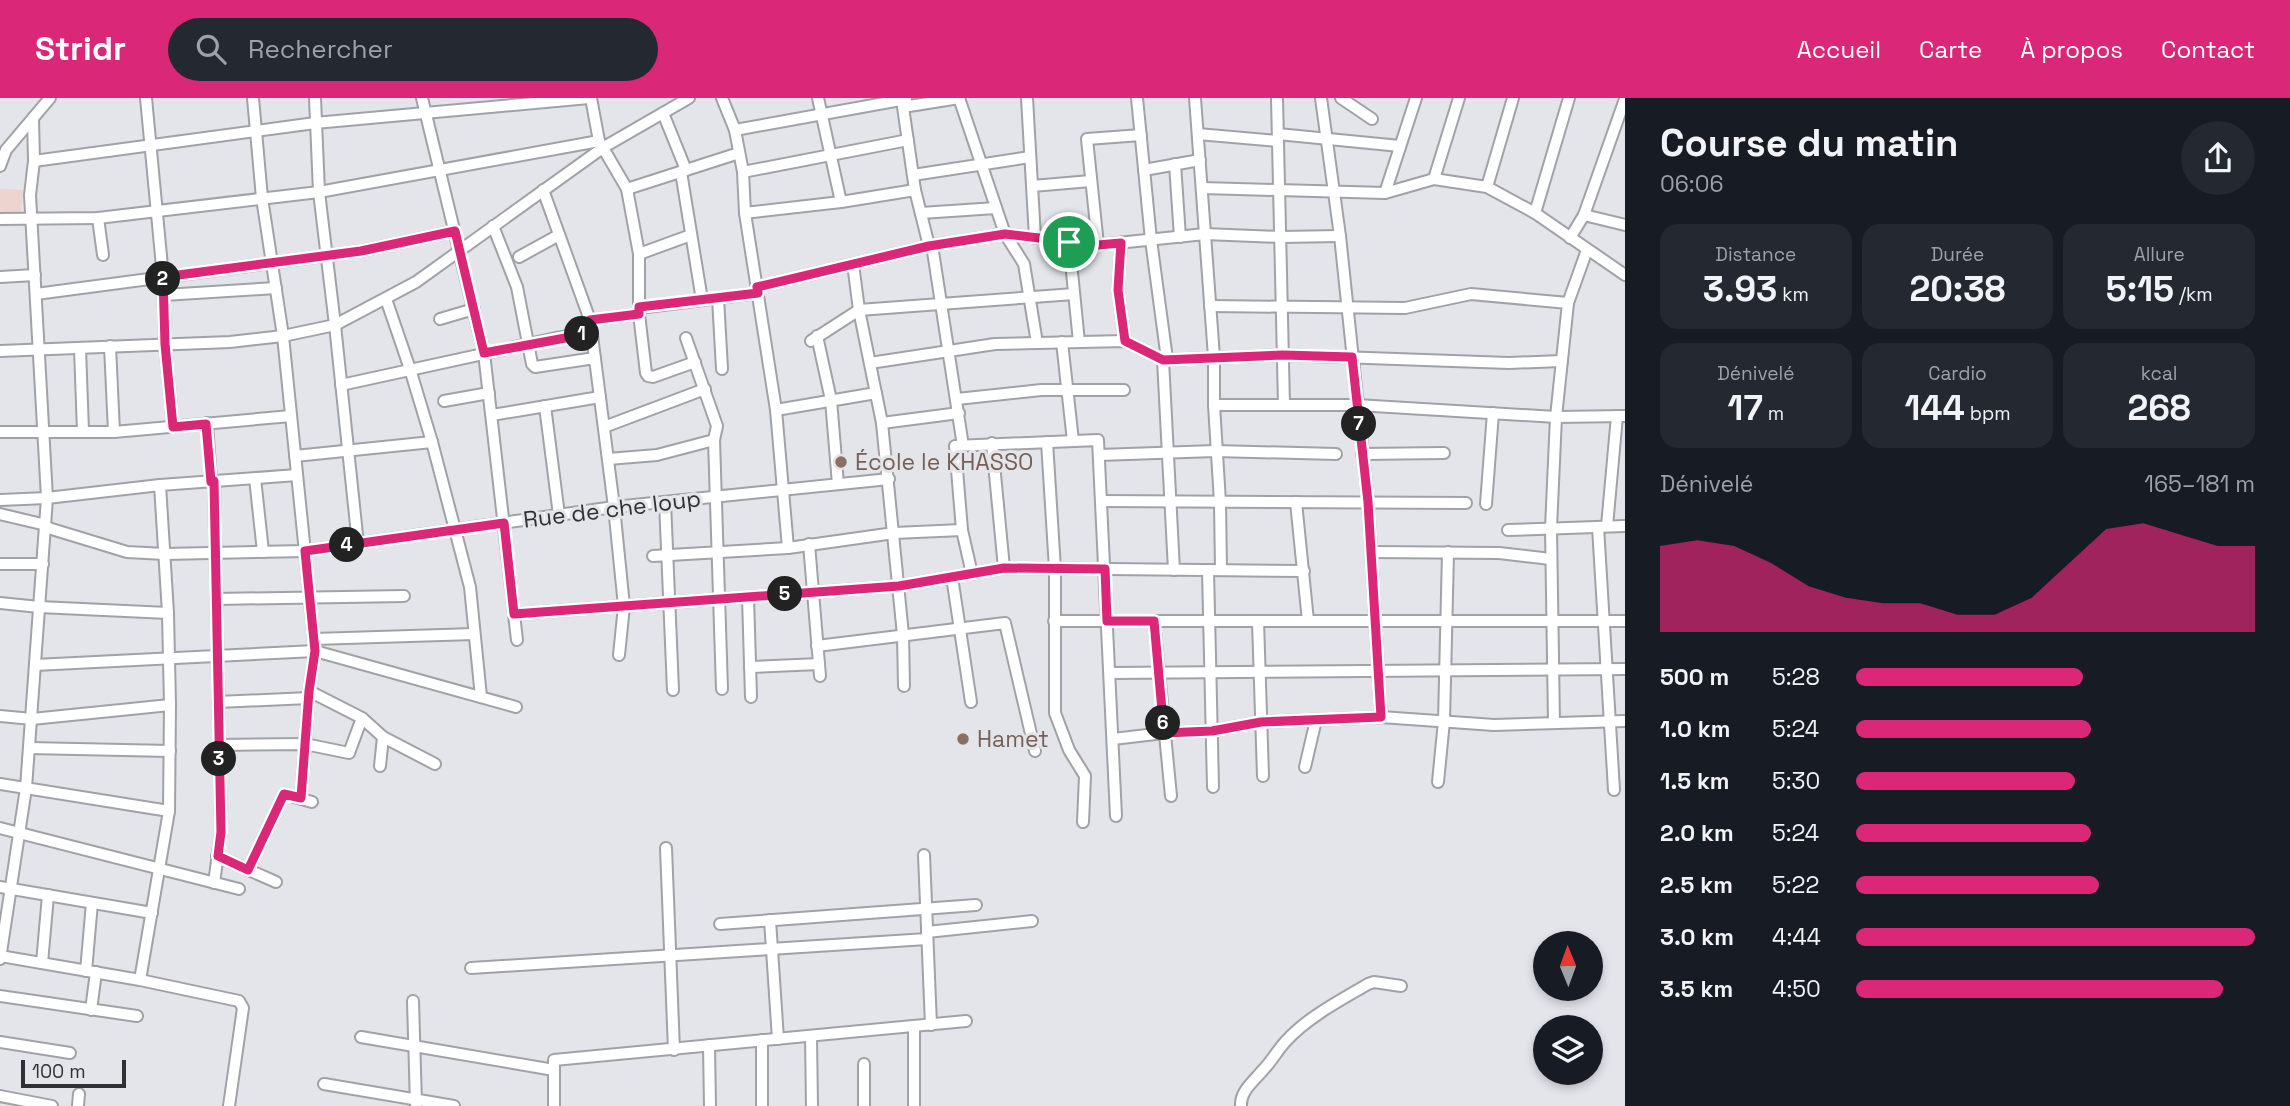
<!DOCTYPE html>
<html lang="fr">
<meta charset="utf-8">
<style>
body{margin:0;font-family:"Space Grotesk",sans-serif;background:#242831;color:#f1f3f6;height:100vh;display:flex;flex-direction:column;font-size:26px;white-space:nowrap}
*{box-sizing:border-box;margin:0}
p{font-size:23px;color:#9ea1a6}
.icon{flex:none;width:38px;height:38px;fill:none;stroke:currentColor;stroke-width:2;stroke-linecap:round;stroke-linejoin:round}
.map{position:relative;flex:1;overflow:hidden}
.sheet{display:flex;flex-direction:column;background:#171b24;width:665px}
.sheet>*{flex:none}
.needle{width:46px;rotate:359deg}
.tools{position:absolute;left:1533px;top:833px;display:grid;gap:14px}
.tools a{display:grid;place-items:center;width:70px;height:70px;border-radius:50%;background:#171b24;box-shadow:0 4px 10px #0003;font-size:35px}
.scale{position:absolute;left:21px;bottom:18px;width:105px;box-sizing:border-box;padding-left:7px;border:4px solid #2f3032;border-top:0;font-size:19px;line-height:24px;white-space:nowrap;color:#2f3032;-webkit-text-stroke:5px #e3e5ea;paint-order:stroke}
.pin{position:absolute;display:grid;place-items:center;width:60px;height:60px;color:#fff;margin:-30px;border:4px solid #fff;border-radius:50%;box-shadow:0 2px 7px #0007}
.km{position:absolute;width:35px;height:35px;margin:-18px;border-radius:50%;background:#222;color:#fff;font-size:19px;line-height:35px;text-align:center}
.round{display:grid;place-items:center;flex:none;width:74px;height:74px;border-radius:37px;background:#242831}
.head{display:flex;align-items:center;justify-content:space-between;height:119px;padding:0 35px}
h1{font-size:38px;font-weight:800;line-height:52px}
.metrics{display:grid;grid-template-columns:repeat(3,1fr);gap:10px;height:119px;padding:7px 35px}
.metrics div{display:grid;align-content:center;border-radius:18px;background:#242831;text-align:center}
.metrics b{font-size:35px;font-weight:800}
.metrics small{font-size:19px;font-weight:400}
.metrics p{font-size:19px}
.chart{height:196px;padding:14px 35px}
.chart p{display:flex;justify-content:space-between}
.chart svg{width:100%;height:126px;margin-top:7px;fill:#db2777;opacity:.7}
ul{padding:0 35px;list-style:none;font-size:23px}
li{display:grid;grid-template-columns:112px 84px 1fr;align-items:center;height:52px}
li i{height:18px;border-radius:9px;background:#db2777}
header{display:flex;align-items:center;gap:42px;box-sizing:border-box;height:98px;padding:0 35px;background:#db2777;color:#fff}
header strong{font-size:33px}
nav{display:flex;gap:38px;margin-inline-start:auto;font-size:24px}
.search{width:490px;height:63px;background:#242831;display:flex;align-items:center;gap:18px;box-sizing:border-box;padding:0 24px;border-radius:38px;color:#9ea1a6;font-size:26px}
main{display:flex;flex:1;min-height:0}
.map>svg:first-child{display:block}
.education{fill:#eed4cf}
.lines{fill:none;stroke-linecap:round;stroke-linejoin:round}
.minor-casing{stroke:#a0a2a7;stroke-width:14}
.minor{stroke:#fff;stroke-width:10}
.route-casing{stroke:#fff;stroke-width:14}
.route{stroke:#db2777;stroke-width:9}
.education-dot{fill:#8d6e63;stroke:#e3e5ea;stroke-width:2.5}
.labels{text-anchor:middle;stroke-width:6;stroke-linejoin:round;paint-order:stroke}
.education-label{font-size:23px;fill:#785e54;stroke:#e3e5ea;text-anchor:start}
.street-label{font-size:23px;fill:#2f3032;stroke:#e3e5ea}
</style>
<header>
<strong>Stridr</strong>
<div class="search"><svg class="icon" aria-label="search" viewBox="0 0 24 24"><circle cx="10" cy="10" r="6"/><path d="M15 15l6 6"/></svg>Rechercher</div>
<nav><a>Accueil</a><a>Carte</a><a>À propos</a><a>Contact</a></nav>
</header>
<main>
<div class="map">
<svg width="1625" height="1008" viewBox="0 0 1625 1008">
<rect width="100%" height="100%" fill="#e3e5ea"/>
<polygon class="education" points="0,91 23,92 21,116 0,117"/>
<g class="lines">
<g class="minor-casing">
<g id="minor">
<polyline points="146,0 163,179 165,246 173,329"/>
<polyline points="253,0 262,100 283,238 315,553 309,593 301,700"/>
<polyline points="315,0 319,94 335,227 358,446"/>
<polyline points="422,0 484,255 517,542"/>
<polyline points="591,0 599,43 627,91 639,156 639,216 646,275 648,278 653,279 695,264"/>
<polyline points="722,0 735,32 743,74 745,115 776,312 788,450"/>
<polyline points="818,0 841,104"/>
<polyline points="959,0 1005,136 1024,166 1037,245"/>
<polyline points="1027,0 1035,140"/>
<polyline points="1137,0 1151,142 1167,261"/>
<polyline points="1195,0 1214,259 1214,307 1220,404 1221,472"/>
<polyline points="1277,0 1284,307"/>
<polyline points="1321,0 1340,138 1368,404 1381,619"/>
<polyline points="1341,0 1372,21"/>
<polyline points="663,15 686,72"/>
<polyline points="735,32 906,1"/>
<polyline points="1198,36 1278,43"/>
<polyline points="1278,36 1400,48"/>
<polyline points="34,63 315,25 589,0"/>
<polyline points="1175,66 1180,139"/>
<polyline points="0,68 6,52 50,0"/>
<polyline points="1144,72 1200,62"/>
<polyline points="681,74 702,202"/>
<polyline points="743,74 908,42"/>
<polyline points="913,77 1030,59"/>
<polyline points="1434,81 1459,0"/>
<polyline points="1032,88 1091,83"/>
<polyline points="1487,89 1513,0"/>
<polyline points="1202,90 1385,95 1434,81 1487,89 1535,115 1625,177"/>
<polyline points="627,91 739,55"/>
<polyline points="543,92 590,222 614,409 624,508 619,557"/>
<polyline points="1385,95 1416,0"/>
<polyline points="745,115 841,104 915,92"/>
<polyline points="921,115 996,110"/>
<polyline points="1535,115 1569,0"/>
<polyline points="1584,117 1625,127"/>
<polyline points="98,120 103,157"/>
<polyline points="0,121 98,120 319,94 599,43"/>
<polyline points="493,128 517,189 532,266 535,269 595,260"/>
<polyline points="1570,140 1584,117 1625,1"/>
<polyline points="1069,144 1079,244"/>
<polyline points="1121,145 1118,192 1125,243"/>
<polyline points="932,147 963,348"/>
<polyline points="1098,147 1087,41 1141,37"/>
<polyline points="929,148 915,92 903,9 959,0"/>
<polyline points="639,156 691,137"/>
<polyline points="519,159 559,137"/>
<polyline points="853,166 859,212 882,325 903,537 904,588"/>
<polyline points="0,179 35,177"/>
<polyline points="757,189 929,148 1005,136 1098,147 1205,136 1280,139 1340,138"/>
<polyline points="36,196 361,153 455,133"/>
<polyline points="164,197 276,190"/>
<polyline points="718,200 722,271"/>
<polyline points="386,201 410,271 432,344 470,489 481,599"/>
<polyline points="1568,205 1587,152"/>
<polyline points="1210,208 1405,210 1471,196 1568,205 1556,319 1551,430 1554,625"/>
<polyline points="639,210 758,195"/>
<polyline points="440,221 474,211"/>
<polyline points="590,222 639,216"/>
<polyline points="817,238 831,302 838,386"/>
<polyline points="686,240 717,328 714,342 722,591"/>
<polyline points="811,243 859,212 1074,196"/>
<polyline points="1062,244 1073,343"/>
<polyline points="110,248 114,334"/>
<polyline points="80,250 83,334"/>
<polyline points="0,253 230,244 283,238 335,227 416,184 604,49 689,0"/>
<polyline points="1163,262 1174,472"/>
<polyline points="870,265 995,246 1125,243 1163,262 1283,257 1509,265 1562,263"/>
<polyline points="341,287 556,240 591,235"/>
<polyline points="957,301 1041,292 1124,292"/>
<polyline points="444,303 489,295"/>
<polyline points="1214,307 1357,307 1556,319 1625,318"/>
<polyline points="545,308 559,417"/>
<polyline points="776,312 876,295"/>
<polyline points="492,317 600,299"/>
<polyline points="207,325 211,384"/>
<polyline points="882,325 959,315"/>
<polyline points="604,329 705,291"/>
<polyline points="0,334 114,334 291,318"/>
<polyline points="1047,344 1055,471 1055,615 1069,652 1085,678 1083,724"/>
<polyline points="992,345 1004,470"/>
<polyline points="1362,356 1444,355"/>
<polyline points="1099,357 1215,353 1336,356"/>
<polyline points="295,358 432,344"/>
<polyline points="608,361 657,357 714,342"/>
<polyline points="255,380 263,454"/>
<polyline points="160,387 168,515"/>
<polyline points="0,402 47,400 160,387 297,377"/>
<polyline points="1101,403 1466,405"/>
<polyline points="665,404 673,592"/>
<polyline points="1296,404 1308,523"/>
<polyline points="1486,406 1493,315"/>
<polyline points="0,416 46,427"/>
<polyline points="1607,428 1617,318"/>
<polyline points="45,429 127,454 165,456 305,453 614,409 889,381"/>
<polyline points="1598,429 1614,692"/>
<polyline points="1508,432 1625,428"/>
<polyline points="809,446 820,578"/>
<polyline points="1371,454 1499,455 1551,461"/>
<polyline points="653,458 788,450 894,435 962,432"/>
<polyline points="0,466 43,466"/>
<polyline points="1208,472 1213,689"/>
<polyline points="972,476 962,432 955,348 1098,342 1116,718"/>
<polyline points="952,479 971,604"/>
<polyline points="748,499 751,599"/>
<polyline points="216,501 404,498"/>
<polyline points="0,505 39,509 168,515 170,607 169,713 140,882"/>
<polyline points="514,516 899,488 1004,470 1304,473"/>
<polyline points="1054,523 1625,523"/>
<polyline points="1154,523 1171,698"/>
<polyline points="1258,523 1263,678"/>
<polyline points="314,541 474,536"/>
<polyline points="817,548 1005,525 1035,653"/>
<polyline points="35,567 315,553 516,609"/>
<polyline points="750,569 819,566"/>
<polyline points="1110,575 1625,571"/>
<polyline points="309,593 362,620 383,639 435,666"/>
<polyline points="218,604 309,600"/>
<polyline points="0,618 32,621 170,607"/>
<polyline points="1113,641 1164,635 1212,633 1261,624 1381,619 1494,627 1625,623"/>
<polyline points="219,647 305,646 349,655 362,620"/>
<polyline points="29,650 170,653"/>
<polyline points="380,668 383,639"/>
<polyline points="1305,669 1316,622"/>
<polyline points="1438,684 1444,623 1448,454"/>
<polyline points="0,686 169,713"/>
<polyline points="0,730 239,791"/>
<polyline points="666,750 674,952"/>
<polyline points="924,757 931,927"/>
<polyline points="217,758 276,784"/>
<polyline points="248,772 284,696 312,704"/>
<polyline points="214,785 221,734 214,383"/>
<polyline points="0,789 152,815"/>
<polyline points="770,822 778,941"/>
<polyline points="720,826 976,807"/>
<polyline points="927,834 1032,823"/>
<polyline points="0,858 140,882 239,903 243,910 229,1008"/>
<polyline points="0,861 26,690 47,400 30,97 34,63 33,20"/>
<polyline points="42,865 48,797"/>
<polyline points="471,870 927,841"/>
<polyline points="86,873 92,805"/>
<polyline points="0,898 137,918"/>
<polyline points="413,903 416,1006"/>
<polyline points="91,912 96,874"/>
<polyline points="914,928 914,1008"/>
<polyline points="811,938 812,1008"/>
<polyline points="361,939 554,972"/>
<polyline points="0,944 70,955"/>
<polyline points="709,947 710,1008"/>
<polyline points="324,986 454,1008"/>
<polyline points="0,998 52,1008"/>
<polyline points="78,1008 79,996"/>
<polyline points="554,1008 554,962 966,923"/>
<polyline points="762,1008 762,942"/>
<polyline points="864,1008 864,966"/>
<path d="M 1241,1008 C 1240,993 1254,983 1263,972 C 1272,963 1278,951 1287,942 C 1308,919 1341,902 1368,886 L 1374,884 L 1401,888"/>
</g>
</g>
<use href="#minor" class="minor"/>
</g>
<g class="lines">
<g class="route-casing">
<polygon id="route" points="455,133 484,255 592,235 590,222 639,216 639,209 758,195 757,189 929,148 1005,136 1098,147 1121,145 1118,192 1125,243 1163,262 1283,257 1352,259 1368,404 1381,619 1261,624 1212,633 1164,635 1154,523 1107,523 1105,471 1004,470 899,488 514,516 504,425 305,453 315,553 309,593 301,700 284,696 248,772 218,758 221,734 214,383 211,384 206,326 173,329 165,246 163,179 361,153"/>
</g>
<use href="#route" class="route"/>
</g>
<g class="education-dot">
<circle cx="841" cy="364" r="7"/>
<circle cx="963" cy="641" r="7"/>
</g>
<g class="labels">
<g class="education-label">
<text x="855" y="372">École le KHASSO</text>
<text x="977" y="649">Hamet</text>
</g>
<g class="street-label">
<text transform="translate(612 411) rotate(-7)" y="8">Rue de che loup</text>
</g>
</g>
</svg>
<div class="tools">
<a><svg class="needle" viewBox="-14 -14 28 28"><path d="M0-13l5 13h-10z" fill="#e53935"/><path d="M0 13l5-13h-10z" fill="#9ea1a6"/></svg></a>
<a><svg class="icon" aria-label="layers" viewBox="0 0 24 24"><path d="M12 4l9 5-9 5-9-5zM3 14l9 5 9-5"/></svg></a>
</div>
<div class="scale">100 m</div>
<div class="pin" style="left:1069px;top:144px;background:#1e9e55"><svg class="icon" aria-label="arrive" viewBox="0 0 24 24"><path d="M6 21V4h12l-3 4 3 4H6"/></svg></div>
<b class="km" style="left:582px;top:236px">1</b>
<b class="km" style="left:163px;top:181px">2</b>
<b class="km" style="left:219px;top:661px">3</b>
<b class="km" style="left:347px;top:447px">4</b>
<b class="km" style="left:785px;top:496px">5</b>
<b class="km" style="left:1163px;top:625px">6</b>
<b class="km" style="left:1359px;top:326px">7</b>
</div>
<section class="sheet">
<div class="head"><div><h1>Course du matin</h1><p>06:06</p></div><a class="round"><svg class="icon" aria-label="share" viewBox="0 0 24 24"><path d="M12 15V3M7 8l5-5 5 5M5 13v7h14v-7"/></svg></a></div>
<div class="metrics">
<div><p>Distance</p><b>3.93<small> km</small></b></div>
<div><p>Durée</p><b>20:38</b></div>
<div><p>Allure</p><b>5:15<small> /km</small></b></div>
</div>
<div class="metrics">
<div><p>Dénivelé</p><b>17<small> m</small></b></div>
<div><p>Cardio</p><b>144<small> bpm</small></b></div>
<div><p>kcal</p><b>268</b></div>
</div>
<div class="chart"><p><span>Dénivelé</span>165–181 m</p>
<svg viewBox="0 0 160 44" preserveAspectRatio="none"><path d="M0 44V14L10 12L20 14L30 20L40 28L50 32L60 34L70 34L80 38L90 38L100 32L110 20L120 8L130 6L140 10L150 14L160 14V44z"/></svg>
</div>
<ul>
<li><b>500 m</b>5:28<i style="width:57%"></i></li>
<li><b>1.0 km</b>5:24<i style="width:59%"></i></li>
<li><b>1.5 km</b>5:30<i style="width:55%"></i></li>
<li><b>2.0 km</b>5:24<i style="width:59%"></i></li>
<li><b>2.5 km</b>5:22<i style="width:61%"></i></li>
<li><b>3.0 km</b>4:44<i style="width:100%"></i></li>
<li><b>3.5 km</b>4:50<i style="width:92%"></i></li>
</ul>
</section>
</main>
